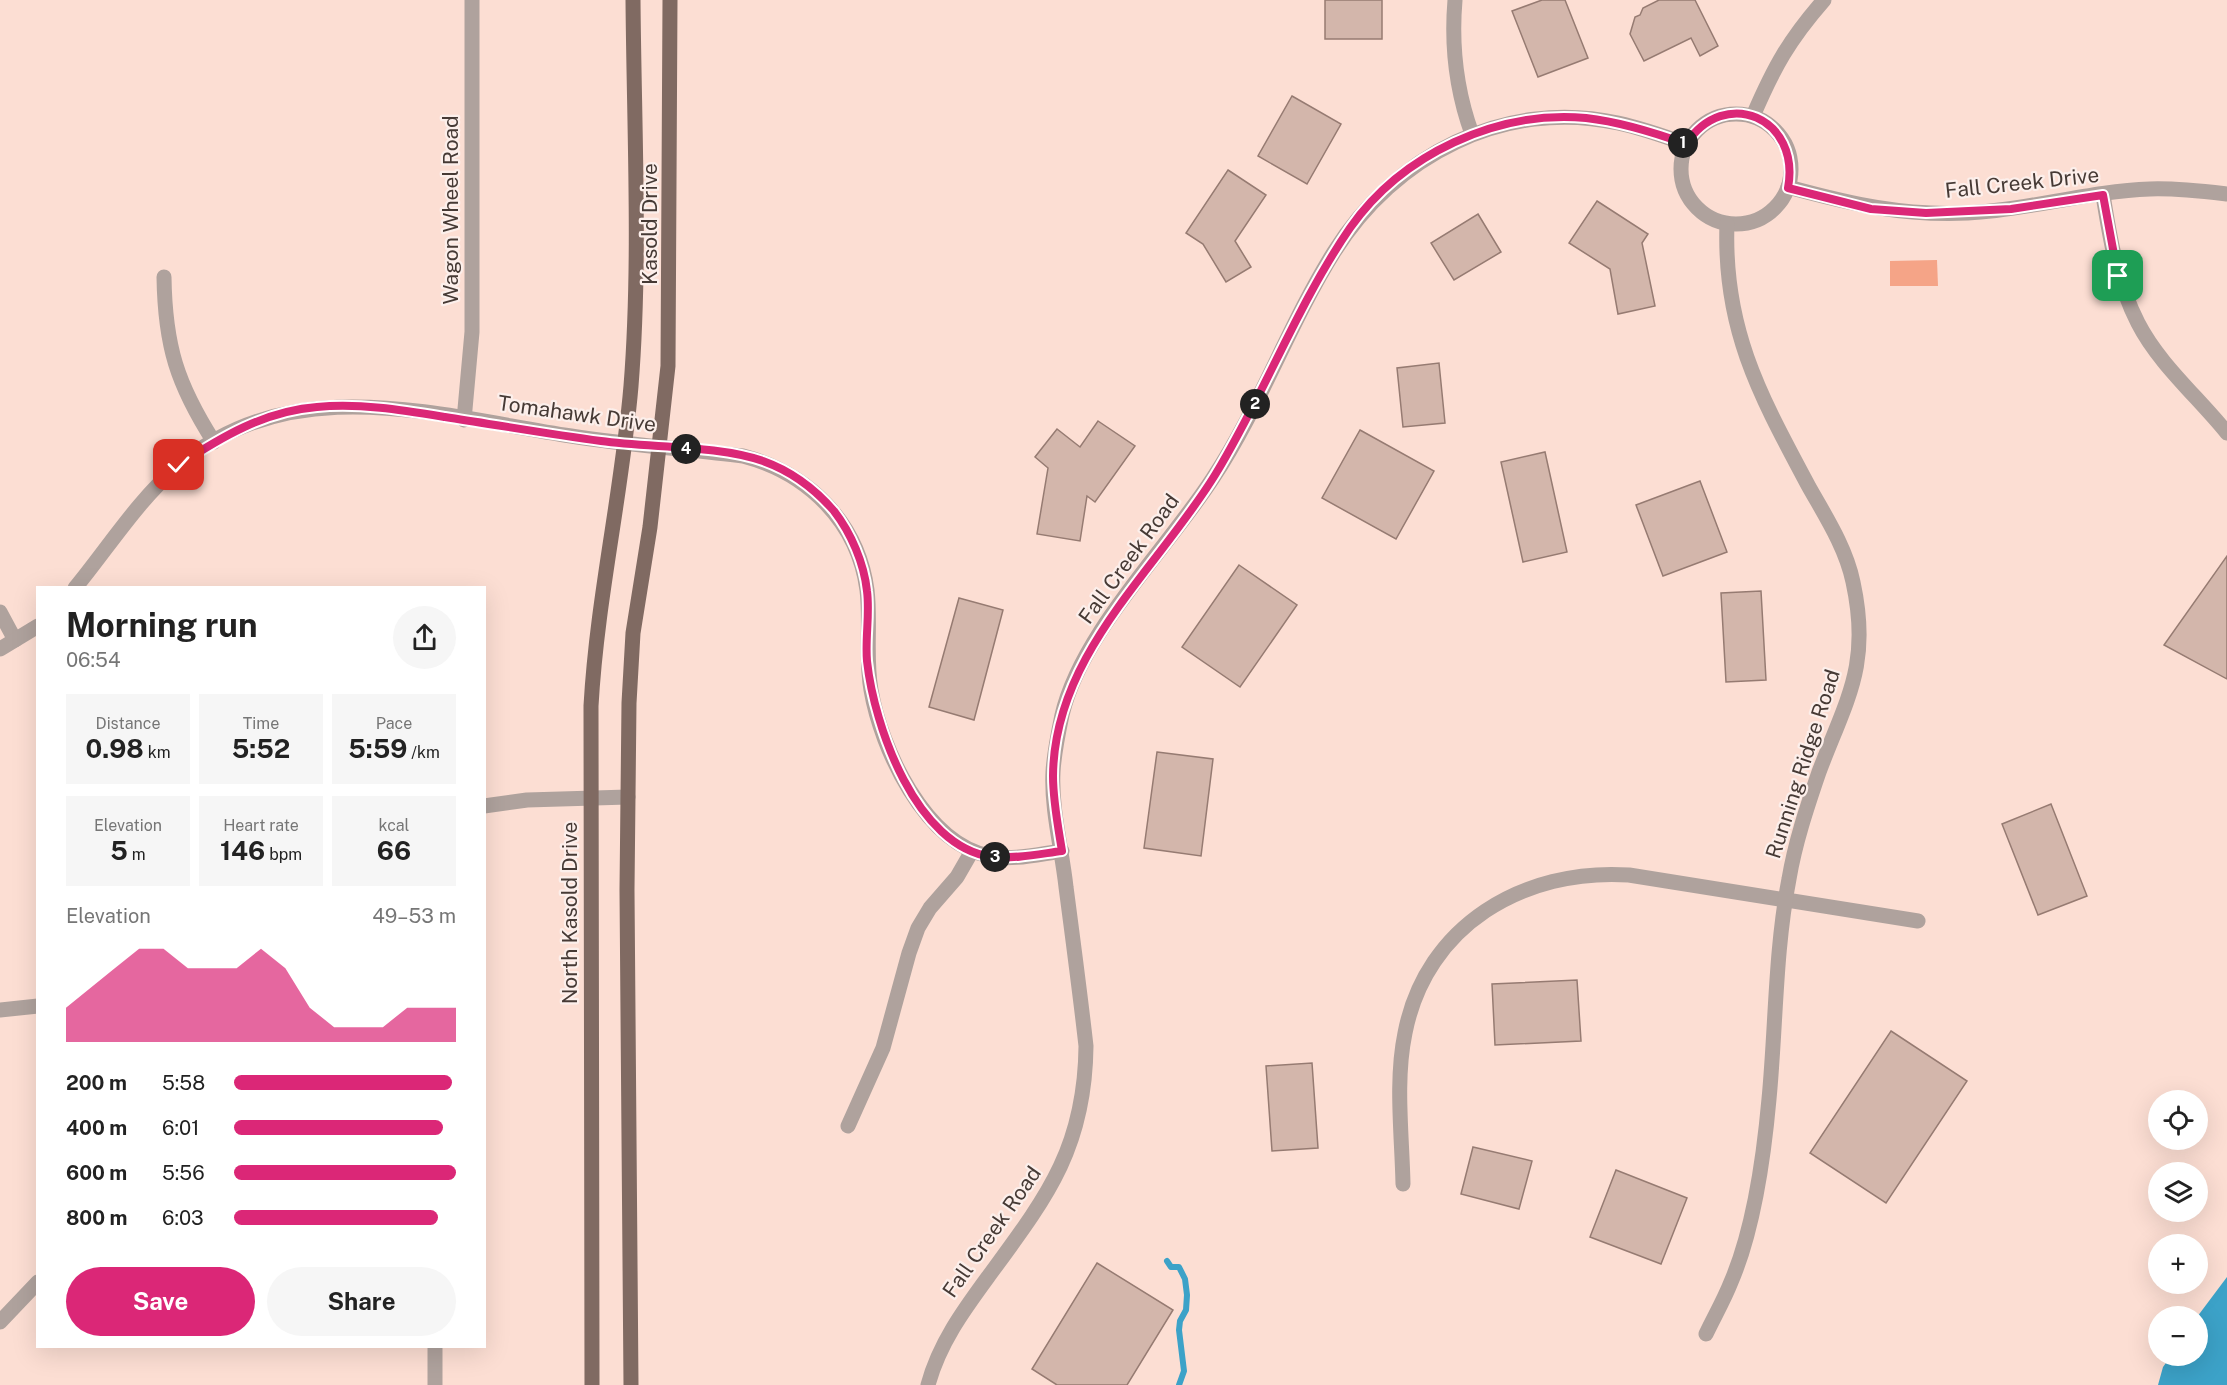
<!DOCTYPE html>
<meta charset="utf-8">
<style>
body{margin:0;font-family:"Public Sans",sans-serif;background:#f6f6f6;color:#222;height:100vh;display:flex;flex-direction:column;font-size:22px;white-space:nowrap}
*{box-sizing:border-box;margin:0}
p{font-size:20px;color:#767676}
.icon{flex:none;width:33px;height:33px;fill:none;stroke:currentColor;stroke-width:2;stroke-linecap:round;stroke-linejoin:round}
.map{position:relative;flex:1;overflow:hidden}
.side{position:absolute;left:36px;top:586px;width:450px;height:762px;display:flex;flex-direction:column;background:#fff;border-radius:0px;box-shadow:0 6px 24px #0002}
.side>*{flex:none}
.buttons{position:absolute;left:2148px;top:1090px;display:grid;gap:12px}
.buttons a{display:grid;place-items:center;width:60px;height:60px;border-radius:50%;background:#fff;box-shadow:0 6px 24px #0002;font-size:30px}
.pin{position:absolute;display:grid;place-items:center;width:51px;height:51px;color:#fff;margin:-26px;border-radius:12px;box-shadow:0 3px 9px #0006}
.km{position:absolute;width:30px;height:30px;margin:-15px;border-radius:50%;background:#222;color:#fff;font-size:16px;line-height:30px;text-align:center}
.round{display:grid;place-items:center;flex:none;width:63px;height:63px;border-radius:32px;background:#f6f6f6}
.overview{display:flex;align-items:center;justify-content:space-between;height:102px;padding:0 30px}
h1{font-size:33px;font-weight:700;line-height:45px}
.metrics{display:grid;grid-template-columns:repeat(3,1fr);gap:9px;height:102px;padding:6px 30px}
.metrics div{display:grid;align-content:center;border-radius:0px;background:#f6f6f6;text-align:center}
.metrics b{font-size:26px;font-weight:700}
.metrics small{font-size:16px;font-weight:400}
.metrics p{font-size:16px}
.chart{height:168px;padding:12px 30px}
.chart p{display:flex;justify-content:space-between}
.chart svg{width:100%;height:108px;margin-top:6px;fill:#db2777;opacity:.7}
.action{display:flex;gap:12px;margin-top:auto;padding:12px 30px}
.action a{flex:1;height:69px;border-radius:36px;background:#db2777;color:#fff;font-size:24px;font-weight:700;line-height:69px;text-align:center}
.action a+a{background:#f6f6f6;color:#222}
ul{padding:0 30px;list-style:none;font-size:20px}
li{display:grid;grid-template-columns:96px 72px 1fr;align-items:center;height:45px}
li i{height:15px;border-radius:8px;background:#db2777}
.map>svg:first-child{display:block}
.green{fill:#f5a487}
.water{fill:#3ca2c8}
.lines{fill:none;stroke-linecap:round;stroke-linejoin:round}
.stream{stroke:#3ca2c8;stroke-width:6}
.building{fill:#d3b6ab;stroke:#967b72;stroke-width:1.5}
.minor{stroke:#afa29d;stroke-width:15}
.major{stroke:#806a62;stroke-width:15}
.route-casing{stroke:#fff;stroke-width:12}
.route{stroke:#db2777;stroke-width:8}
.labels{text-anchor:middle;stroke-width:4.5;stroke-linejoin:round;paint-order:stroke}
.street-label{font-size:21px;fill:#463a35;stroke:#fcefeb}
</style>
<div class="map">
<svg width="2227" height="1385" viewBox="0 0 2227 1385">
<rect width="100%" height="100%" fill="#fcded3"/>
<polygon class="green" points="1937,260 1938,286 1890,286 1890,261"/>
<polygon class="water" points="2227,1277 2227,1385 2158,1385 2163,1367 2171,1356 2198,1356 2197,1317"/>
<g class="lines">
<polyline class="stream" points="1167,1261 1171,1267 1179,1267 1185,1279 1187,1295 1186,1310 1180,1321 1179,1330 1184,1371 1179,1385"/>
</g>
<g class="building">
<rect x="1325" y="0" width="57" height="39"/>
<polygon points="1542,0 1565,0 1588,58 1538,77 1512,11"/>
<polygon points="1659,0 1695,0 1718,46 1700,56 1691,38 1644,61 1630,34 1635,17 1640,15 1643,8"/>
<polygon points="1292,96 1341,124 1307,184 1258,156"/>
<polygon points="1228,170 1266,195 1235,241 1251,267 1226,282 1203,244 1186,233"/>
<polygon points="1597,201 1648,234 1642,243 1655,306 1618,314 1610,269 1569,243"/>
<polygon points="1478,214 1501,252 1454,280 1431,243"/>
<polygon points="1439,363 1445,423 1403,427 1397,368"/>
<polygon points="1098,421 1135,446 1095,502 1087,496 1080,541 1037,534 1048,468 1035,457 1057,429 1080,447"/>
<polygon points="1360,430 1434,471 1396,539 1322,498"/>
<polygon points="1545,452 1567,552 1523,562 1501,462"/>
<polygon points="1700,481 1727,552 1663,576 1636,505"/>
<polygon points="2227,556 2227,679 2164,645"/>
<polygon points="1239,565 1297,605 1240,687 1182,647"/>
<polygon points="1761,591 1766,680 1726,682 1721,593"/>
<polygon points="959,598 1003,610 974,720 929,707"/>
<polygon points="1157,752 1213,759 1201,856 1144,848"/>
<polygon points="2051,804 2087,896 2038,915 2002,824"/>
<polygon points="1577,980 1581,1041 1495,1045 1492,984"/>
<polygon points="1891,1031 1967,1081 1886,1203 1810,1153"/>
<polygon points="1312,1063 1318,1148 1272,1151 1266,1066"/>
<polygon points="1473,1147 1532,1161 1519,1209 1461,1194"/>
<polygon points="1616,1170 1687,1198 1661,1264 1590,1237"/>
<polygon points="1097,1263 1173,1310 1127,1385 1057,1385 1032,1369"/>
</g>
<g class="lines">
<g class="minor">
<path d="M 1455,0 C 1451,47 1456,90 1472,134"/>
<circle cx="1736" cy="169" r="55"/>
<path d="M 1753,116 C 1774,67 1789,40 1824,0"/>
<path d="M 1788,187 C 1851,204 1902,216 1968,213 C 2029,210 2089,191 2150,189 C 2176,188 2201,191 2227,194"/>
<path d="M 2103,195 C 2110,239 2117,282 2138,323 C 2159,364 2198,397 2227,433"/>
<path d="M 164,277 C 165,346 177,384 214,442"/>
<polyline points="464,420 472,332 472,0"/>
<path d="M 75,588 C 108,548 138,500 178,466 C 291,369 439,416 571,436 C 628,445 685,449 743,456 C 808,473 858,522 867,590 C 871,623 865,657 871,690 C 881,749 925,843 989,856 C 1012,861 1039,854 1062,851"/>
<polyline points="0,612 15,640"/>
<polyline points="0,649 38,626"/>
<polyline points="484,806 527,800 628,797"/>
<polyline points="0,1010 38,1006"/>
<polyline points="848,1126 883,1048 909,953 918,928 930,908 957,877 972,851"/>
<path d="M 1403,1184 C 1402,1135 1395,1081 1405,1033 C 1426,925 1524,868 1629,875 L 1918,921"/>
<polyline points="0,1322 38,1282"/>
<path d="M 1706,1334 C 1714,1317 1724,1300 1731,1282 C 1753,1231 1764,1155 1769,1099 C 1776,1026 1775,951 1789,879 C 1795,843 1807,807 1819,772 C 1847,698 1871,665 1853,582 C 1846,548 1826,517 1809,487 C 1761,397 1723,330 1727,224"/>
<polyline points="435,1347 435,1385"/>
<path d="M 928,1385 C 939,1344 963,1311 988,1277 C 1046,1198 1085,1149 1086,1046 C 1080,993 1073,940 1066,887 C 1062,850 1051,809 1053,772 C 1054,753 1058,734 1062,715 C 1081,633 1167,549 1213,478 C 1260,407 1289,324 1334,252 C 1394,156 1504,98 1618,123 C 1641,128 1664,136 1686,144"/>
</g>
<g class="major">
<path d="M 592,1385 L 591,706 C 597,598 622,493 631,386 C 641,260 634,127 633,0"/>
<polyline points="631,1385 627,890 629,703 633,633 650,527 668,366 670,0"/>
</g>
</g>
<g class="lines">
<g class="route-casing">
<path id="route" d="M 179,465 C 221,437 265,411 317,407 C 360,403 402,410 445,417 C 497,425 549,434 601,441 C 650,448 718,445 763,461 C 791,471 815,489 834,511 C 851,533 864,563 867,591 C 870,614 865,638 867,661 C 874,726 916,847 992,857 C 1015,859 1039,854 1062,851 C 1058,826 1053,801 1053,776 C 1054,654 1156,571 1215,475 C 1264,395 1297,305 1350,228 C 1402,154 1497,110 1586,118 C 1621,122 1653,132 1686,144 C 1725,85 1801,118 1788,188 L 1871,209 L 1926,213 L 2011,209 L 2103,195 L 2118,276"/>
</g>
<use href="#route" class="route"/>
</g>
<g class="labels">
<g class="street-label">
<text transform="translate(2022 183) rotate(-6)" y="7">Fall Creek Drive</text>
<text transform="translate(451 210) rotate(-90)" y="7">Wagon Wheel Road</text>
<text transform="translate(650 224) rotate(-90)" y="7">Kasold Drive</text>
<text transform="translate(577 414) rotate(8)" y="7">Tomahawk Drive</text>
<text transform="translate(1129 559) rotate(-54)" y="7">Fall Creek Road</text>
<text transform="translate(1803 764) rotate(-72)" y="7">Running Ridge Road</text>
<text transform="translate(570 913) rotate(-90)" y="7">North Kasold Drive</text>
<text transform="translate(992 1232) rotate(-55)" y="7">Fall Creek Road</text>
</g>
</g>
</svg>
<div class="buttons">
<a><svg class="icon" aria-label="locate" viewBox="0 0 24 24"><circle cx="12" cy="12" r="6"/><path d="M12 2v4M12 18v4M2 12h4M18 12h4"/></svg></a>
<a><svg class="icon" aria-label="layers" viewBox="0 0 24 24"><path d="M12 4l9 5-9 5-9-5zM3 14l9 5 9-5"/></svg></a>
<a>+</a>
<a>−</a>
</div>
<div class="pin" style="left:2118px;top:276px;background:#1e9e55"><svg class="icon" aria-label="arrive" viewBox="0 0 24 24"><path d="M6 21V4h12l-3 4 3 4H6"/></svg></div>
<div class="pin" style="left:179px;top:465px;background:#d93025"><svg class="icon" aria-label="check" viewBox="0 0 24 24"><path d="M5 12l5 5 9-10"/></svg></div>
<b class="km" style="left:1683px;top:143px">1</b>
<b class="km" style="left:1255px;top:404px">2</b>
<b class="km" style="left:995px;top:857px">3</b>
<b class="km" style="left:686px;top:449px">4</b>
<section class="side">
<div class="overview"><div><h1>Morning run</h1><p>06:54</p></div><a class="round"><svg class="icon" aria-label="share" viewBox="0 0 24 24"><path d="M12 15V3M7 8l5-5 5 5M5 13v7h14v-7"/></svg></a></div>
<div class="metrics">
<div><p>Distance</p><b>0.98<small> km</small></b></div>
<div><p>Time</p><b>5:52</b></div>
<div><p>Pace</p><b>5:59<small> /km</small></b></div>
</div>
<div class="metrics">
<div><p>Elevation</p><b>5<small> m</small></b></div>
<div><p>Heart rate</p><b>146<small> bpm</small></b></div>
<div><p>kcal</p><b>66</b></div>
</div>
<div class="chart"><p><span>Elevation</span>49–53 m</p>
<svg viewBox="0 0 160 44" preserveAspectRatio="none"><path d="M0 44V30L10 22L20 14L30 6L40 6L50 14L60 14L70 14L80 6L90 14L100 30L110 38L120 38L130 38L140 30L150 30L160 30V44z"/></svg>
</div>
<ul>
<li><b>200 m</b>5:58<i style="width:98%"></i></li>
<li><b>400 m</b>6:01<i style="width:94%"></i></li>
<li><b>600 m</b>5:56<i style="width:100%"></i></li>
<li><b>800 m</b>6:03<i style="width:92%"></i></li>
</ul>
<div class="action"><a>Save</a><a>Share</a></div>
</section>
</div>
